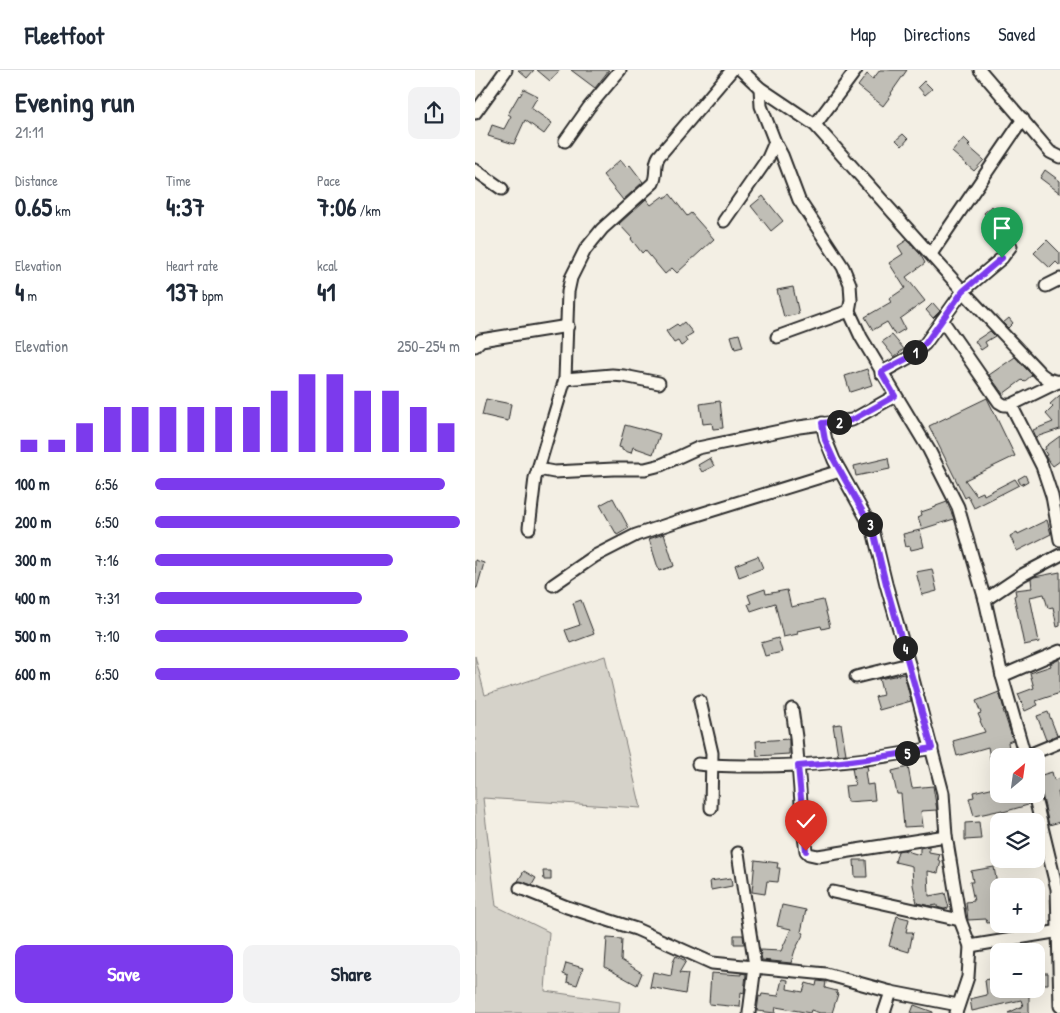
<!DOCTYPE html>
<meta charset="utf-8">
<style>
body{margin:0;font-family:"Patrick Hand",sans-serif;background:#f2f2f3;color:#1f2937;height:100vh;display:flex;flex-direction:column;font-size:19px;white-space:nowrap}
*{box-sizing:border-box;margin:0}
p{font-size:16px;color:#747a83}
.icon{flex:none;width:28px;height:28px;fill:none;stroke:currentColor;stroke-width:2;stroke-linecap:round;stroke-linejoin:round}
.map{position:relative;flex:1;overflow:hidden}
.panel{display:flex;flex-direction:column;background:#fff;width:475px}
.panel>*{flex:none}
.needle{width:32px;rotate:29deg}
.tools{position:absolute;left:515px;top:678px;display:grid;gap:10px}
.tools a{display:grid;place-items:center;width:55px;height:55px;border-radius:10px;background:#fff;box-shadow:0 5px 20px #0002;font-size:25px}
.pin{position:absolute;display:grid;place-items:center;width:42px;height:42px;color:#fff;margin:-51px -21px;border-radius:50% 50% 50% 0;rotate:-45deg;box-shadow:0 0 5px #0007}
.pin .icon{rotate:45deg}
.km{position:absolute;width:25px;height:25px;margin:-12px;border-radius:50%;background:#222;color:#fff;font-size:14px;line-height:25px;text-align:center}
.round{display:grid;place-items:center;flex:none;width:52px;height:52px;border-radius:10px;background:#f2f2f3}
.summary{display:flex;align-items:center;justify-content:space-between;height:85px;padding:0 15px}
h1{font-size:28px;font-weight:700;line-height:38px}
.figures{display:grid;grid-template-columns:repeat(3,1fr);gap:8px;height:85px;padding:5px 15px}
.figures div{display:grid;align-content:center}
.figures b{font-size:25px;font-weight:700}
.figures small{font-size:14px;font-weight:400}
.figures p{font-size:14px}
.chart{height:140px;padding:10px 15px}
.chart p{display:flex;justify-content:space-between}
.chart svg{width:100%;height:90px;margin-top:5px;stroke:#7c3aed;stroke-width:6}
.action{display:flex;gap:10px;margin-top:auto;padding:10px 15px}
.action a{flex:1;height:58px;border-radius:10px;background:#7c3aed;color:#fff;font-size:20px;font-weight:700;line-height:58px;text-align:center}
.action a+a{background:#f2f2f3;color:#1f2937}
ul{padding:0 15px;list-style:none;font-size:16px}
li{display:grid;grid-template-columns:80px 60px 1fr;align-items:center;height:38px}
li i{height:12px;border-radius:6px;background:#7c3aed}
header{display:flex;align-items:center;gap:30px;box-sizing:border-box;height:70px;padding:0 25px;background:#fff;border-bottom:1px solid #e0e1e3}
header strong{font-size:24px}
nav{display:flex;gap:28px;margin-inline-start:auto;font-size:18px}
main{display:flex;flex:1;min-height:0}
.map>svg:first-child{display:block}
.green{fill:#d5d2c9;stroke:#807e7a}
.building{fill:#c0beb6;stroke:#2b2b2b}
.lines{fill:none;stroke-linecap:round;stroke-linejoin:round}
.minor-casing{stroke:#2b2b2b;stroke-width:15}
.minor{stroke:#fbf7ec;stroke-width:11}
.route-casing{stroke:#fff;stroke-width:10}
.route{stroke:#7c3aed;stroke-width:6}
</style>
<header>
<strong>Fleetfoot</strong>
<nav><a>Map</a><a>Directions</a><a>Saved</a></nav>
</header>
<main>
<section class="panel">
<div class="summary"><div><h1>Evening run</h1><p>21:11</p></div><a class="round"><svg class="icon" aria-label="share" viewBox="0 0 24 24"><path d="M12 15V3M7 8l5-5 5 5M5 13v7h14v-7"/></svg></a></div>
<div class="figures">
<div><p>Distance</p><b>0.65<small> km</small></b></div>
<div><p>Time</p><b>4:37</b></div>
<div><p>Pace</p><b>7:06<small> /km</small></b></div>
</div>
<div class="figures">
<div><p>Elevation</p><b>4<small> m</small></b></div>
<div><p>Heart rate</p><b>137<small> bpm</small></b></div>
<div><p>kcal</p><b>41</b></div>
</div>
<div class="chart"><p><span>Elevation</span>250–254 m</p>
<svg viewBox="0 0 160 44" preserveAspectRatio="none"><path d="M5 44V38M15 44V38M25 44V30M35 44V22M45 44V22M55 44V22M65 44V22M75 44V22M85 44V22M95 44V14M105 44V6M115 44V6M125 44V14M135 44V14M145 44V22M155 44V30"/></svg>
</div>
<ul>
<li><b>100 m</b>6:56<i style="width:95%"></i></li>
<li><b>200 m</b>6:50<i style="width:100%"></i></li>
<li><b>300 m</b>7:16<i style="width:78%"></i></li>
<li><b>400 m</b>7:31<i style="width:68%"></i></li>
<li><b>500 m</b>7:10<i style="width:83%"></i></li>
<li><b>600 m</b>6:50<i style="width:100%"></i></li>
</ul>
<div class="action"><a>Save</a><a>Share</a></div>
</section>
<div class="map">
<svg width="585" height="943" viewBox="0 0 585 943">
<rect width="100%" height="100%" fill="#f3efe4"/>
<filter id="ink" filterUnits="userSpaceOnUse"><feTurbulence type="fractalNoise" baseFrequency=".02" numOctaves="2"/><feDisplacementMap in="SourceGraphic" scale="10" xChannelSelector="R" yChannelSelector="G"/><feConvolveMatrix kernelMatrix="1 2 1 2 8 2 1 2 1" color-interpolation-filters="sRGB"/></filter>
<g filter="url(#ink)">
<polygon class="green" points="0,586 10,625 130,586 166,738 8,728 21,836 74,862 70,921 145,932 144,943 0,943"/>
<g class="building">
<polygon points="43,0 59,0 52,8"/>
<polygon points="62,0 85,0 75,11"/>
<polygon points="96,0 134,0 120,18"/>
<polygon points="405,0 432,0 416,23 417,24 408,36 383,16 392,4 398,9"/>
<polygon points="449,11 457,19 450,25 443,17"/>
<polygon points="49,19 63,26 56,38 77,53 69,64 50,50 39,74 13,66 17,55 29,59 36,46 33,44 44,25 45,26"/>
<polygon points="428,64 433,69 427,76 421,70"/>
<polygon points="489,68 495,74 493,76 509,90 499,101 477,82"/>
<polygon points="145,90 152,98 155,95 168,112 148,130 128,105"/>
<polygon points="570,100 585,111 585,123 565,108"/>
<polygon points="195,124 212,146 216,143 239,169 202,203 197,198 190,204 170,180 167,183 156,169 157,168 144,154 171,129 176,135 188,126 189,128"/>
<polygon points="288,126 308,151 296,161 276,136"/>
<polygon points="517,136 519,138 521,136 534,150 522,158 509,143"/>
<polygon points="432,170 445,184 450,193 431,207 450,231 425,249 430,259 420,265 412,252 398,260 390,247 416,232 414,229 430,218 414,193 428,184 423,176"/>
<polygon points="572,170 585,183 585,196 581,192 575,198 559,183"/>
<polygon points="318,217 324,244 309,247 302,220"/>
<polygon points="458,233 465,241 458,248 451,240"/>
<polygon points="534,248 538,253 533,258 528,253"/>
<polygon points="209,252 218,263 210,268 212,272 206,276 203,271 199,273 191,261 202,254 204,256"/>
<polygon points="515,261 520,266 510,272 512,276 506,280 500,271"/>
<polygon points="264,264 268,277 260,279 256,266"/>
<polygon points="417,265 429,279 419,287 407,272"/>
<polygon points="540,287 557,305 549,312 547,310 528,324 514,305"/>
<polygon points="392,299 397,315 375,322 370,306"/>
<polygon points="585,325 585,359 561,367 558,360 578,352 571,344 578,337 575,334"/>
<polygon points="512,328 540,386 490,410 501,425 508,422 509,425 540,409 544,415 499,438 493,426 490,428 454,356"/>
<polygon points="11,329 36,334 33,351 7,345"/>
<polygon points="245,331 248,358 238,359 237,353 228,354 225,334"/>
<polygon points="150,355 169,360 169,359 185,364 178,384 158,377 156,383 147,380 147,378 144,377"/>
<polygon points="585,366 585,391 578,396 570,386 572,385 569,380 571,379 570,377"/>
<polygon points="235,388 239,396 227,402 223,395"/>
<polygon points="413,388 415,399 381,406 379,396"/>
<polygon points="550,405 553,411 546,415 543,409"/>
<polygon points="138,428 154,458 142,465 125,435"/>
<polygon points="472,432 479,449 447,459 443,447 447,445 446,442 461,437 461,436"/>
<polygon points="572,450 576,464 542,481 535,466 542,462 543,464"/>
<polygon points="445,460 449,477 436,480 435,476 431,477 428,464"/>
<polygon points="189,464 199,496 184,501 174,469"/>
<polygon points="283,486 288,498 264,507 260,495"/>
<polygon points="0,490 9,493 2,518 0,518"/>
<polygon points="457,499 462,521 447,525 441,502"/>
<polygon points="585,502 585,556 582,557 578,537 573,538 569,524 555,527 564,572 549,575 539,526 541,525 540,520 557,518 556,509 559,507"/>
<polygon points="290,519 291,524 312,520 316,537 348,530 355,557 347,559 346,556 332,559 322,561 323,564 308,567 300,533 276,541 273,534 276,533 273,525"/>
<polygon points="106,530 119,564 95,573 90,560 105,555 98,533"/>
<polygon points="303,568 307,582 290,586 286,573"/>
<polygon points="585,589 585,623 561,631 563,635 550,641 543,624 559,618 555,603 576,596 575,594"/>
<polygon points="429,604 436,631 404,640 400,627 408,625 404,609"/>
<polygon points="524,622 529,639 528,640 538,670 533,672 535,685 524,686 524,692 516,693 513,677 482,686 478,671 510,662 505,651 506,651 503,644 506,643 501,631"/>
<polygon points="573,642 582,665 571,670 562,646"/>
<polygon points="366,654 371,684 363,685 358,655"/>
<polygon points="314,669 314,684 282,686 281,671"/>
<polygon points="392,696 393,701 390,701 392,715 398,714 400,730 372,732 370,716 380,715 377,698"/>
<polygon points="433,697 437,718 458,716 462,740 446,741 448,756 429,757 426,724 422,724 417,701"/>
<polygon points="577,702 579,710 585,708 585,721 583,722 585,732 585,752 574,755 563,706"/>
<polygon points="524,716 524,724 549,724 553,735 528,742 527,740 499,746 494,728 499,727 498,722"/>
<polygon points="504,752 506,769 490,770 490,753"/>
<polygon points="454,776 454,782 465,784 463,790 466,791 463,803 453,801 454,826 470,823 474,838 469,839 462,837 462,835 456,836 442,833 438,815 437,796 420,792 423,781 428,780 445,785 445,778"/>
<polygon points="280,790 303,793 302,798 305,798 303,812 292,811 290,824 277,822"/>
<polygon points="379,790 391,790 392,807 380,807"/>
<polygon points="519,797 524,826 524,848 520,848 521,852 512,853 511,849 493,850 491,832 499,831 495,812 498,812 496,801"/>
<polygon points="49,801 61,808 57,815 43,811"/>
<polygon points="68,801 76,801 76,810 69,810"/>
<polygon points="256,808 257,816 236,820 235,811"/>
<polygon points="307,835 331,840 326,862 329,863 320,880 316,893 287,890 285,880 306,881 316,859 302,856"/>
<polygon points="422,846 434,849 431,862 438,862 434,882 414,876"/>
<polygon points="259,865 268,865 269,874 259,874"/>
<polygon points="132,868 147,869 146,890 167,903 162,915 130,897"/>
<polygon points="201,886 211,891 204,903 213,904 210,924 175,917 178,902 196,906 198,892"/>
<polygon points="91,893 108,898 102,915 92,912 93,906 88,904"/>
<polygon points="236,903 266,905 266,903 271,904 269,923 266,922 265,937 234,934"/>
<polygon points="562,903 573,903 573,914 561,914"/>
<polygon points="524,907 524,919 554,919 554,943 533,943 548,936 546,930 497,941 495,929 512,925 510,910"/>
<polygon points="307,909 313,910 312,919 328,922 331,913 341,916 342,911 351,912 350,918 362,921 361,923 363,924 357,943 345,943 336,940 335,943 301,937 300,943 282,941 284,926 286,927 287,924 303,926"/>
<polygon points="439,935 458,942 458,943 436,943"/>
</g>
<g class="lines">
<g class="minor-casing">
<g id="minor">
<path d="M 257,0 L 184,86 C 178,95 183,104 178,113 L 127,159 L 110,180 L 96,208 L 93,222 L 90,309 L 63,399 L 79,402 L 139,399 L 170,399 L 186,395 L 223,378 L 324,357 L 377,350 L 420,326"/>
<polyline points="266,0 285,18 340,55 488,221 566,304 573,309 585,312"/>
<polyline points="505,0 575,82 585,87"/>
<polyline points="285,18 286,36 300,72 307,85 324,130 368,197 375,214 376,230 374,241 386,267 454,380 483,437 510,530 527,606 550,686"/>
<polyline points="0,43 31,0"/>
<polyline points="340,55 381,0"/>
<polyline points="90,71 114,37 145,0"/>
<polyline points="0,100 27,119"/>
<polyline points="249,151 293,88 300,72"/>
<polyline points="456,184 548,49"/>
<polyline points="571,216 585,209"/>
<polyline points="467,250 524,332 529,335 536,335 585,311"/>
<polyline points="302,267 374,241"/>
<polyline points="0,276 6,270 93,256"/>
<polyline points="406,303 433,288 450,274 488,221 527,188 536,176"/>
<polyline points="90,309 137,305 149,306 184,313"/>
<polyline points="536,335 567,396 577,426 585,470"/>
<polyline points="347,353 351,370 359,390 398,460 411,514 434,594 468,723 471,766 485,850 495,876 493,907 481,943"/>
<polyline points="54,458 60,408 63,399"/>
<polyline points="78,515 120,486 161,465 206,450 365,401"/>
<polyline points="510,530 547,505 585,485"/>
<polyline points="527,606 585,581"/>
<polyline points="381,607 434,594"/>
<polyline points="225,631 237,683 236,738"/>
<polyline points="317,639 321,667 328,759 331,781 334,784 343,786 471,766"/>
<polyline points="551,686 585,672"/>
<path d="M 223,694 C 242,696 262,696 281,696 C 341,696 398,690 457,678"/>
<polyline points="559,724 582,819 585,936"/>
<polyline points="263,783 280,896 274,943"/>
<polyline points="45,818 92,837 161,859 237,893 351,904 416,922 483,935"/>
<polyline points="358,822 485,850"/>
<polyline points="495,876 585,861"/>
<polyline points="409,943 416,922"/>
</g>
</g>
<use href="#minor" class="minor"/>
</g>
</g>
<g class="lines" filter="url(#ink)">
<g class="route-casing">
<path id="route" d="M 331,781 L 323,696 C 368,693 412,687 457,678 L 411,514 L 398,460 L 359,390 L 350,370 L 347,353 L 377,350 L 420,326 L 406,302 L 433,288 L 450,274 L 488,221 L 527,188"/>
</g>
<use href="#route" class="route"/>
</g>
</svg>
<div class="tools">
<a><svg class="needle" viewBox="-14 -14 28 28"><path d="M0-13l5 13h-10z" fill="#e53935"/><path d="M0 13l5-13h-10z" fill="#747a83"/></svg></a>
<a><svg class="icon" aria-label="layers" viewBox="0 0 24 24"><path d="M12 4l9 5-9 5-9-5zM3 14l9 5 9-5"/></svg></a>
<a>+</a>
<a>−</a>
</div>
<div class="pin" style="left:527px;top:188px;background:#1e9e55"><svg class="icon" aria-label="arrive" viewBox="0 0 24 24"><path d="M6 21V4h12l-3 4 3 4H6"/></svg></div>
<div class="pin" style="left:331px;top:781px;background:#d93025"><svg class="icon" aria-label="check" viewBox="0 0 24 24"><path d="M5 12l5 5 9-10"/></svg></div>
<b class="km" style="left:440px;top:282px">1</b>
<b class="km" style="left:364px;top:352px">2</b>
<b class="km" style="left:395px;top:454px">3</b>
<b class="km" style="left:430px;top:578px">4</b>
<b class="km" style="left:432px;top:683px">5</b>
</div>
</main>
